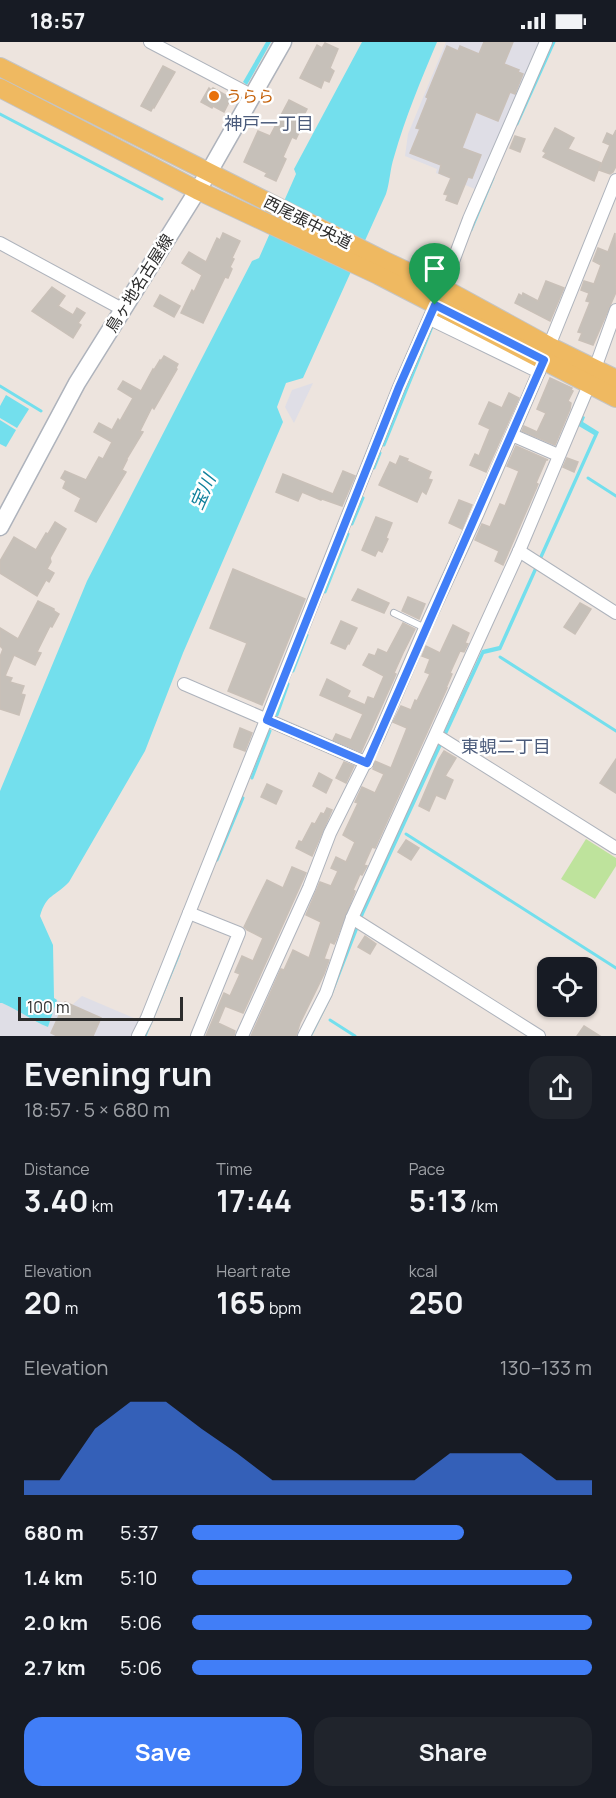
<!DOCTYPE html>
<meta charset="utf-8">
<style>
body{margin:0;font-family:Manrope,"Noto Sans JP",sans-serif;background:#20242c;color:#f1f3f6;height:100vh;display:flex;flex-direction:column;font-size:22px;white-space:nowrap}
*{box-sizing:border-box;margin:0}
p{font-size:20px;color:#9ea1a6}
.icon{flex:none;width:33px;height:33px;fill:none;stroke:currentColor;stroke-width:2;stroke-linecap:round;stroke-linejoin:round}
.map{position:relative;height:994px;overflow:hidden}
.sheet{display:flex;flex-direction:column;background:#171b24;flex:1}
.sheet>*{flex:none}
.controls{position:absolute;left:537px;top:915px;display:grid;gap:12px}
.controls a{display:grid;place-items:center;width:60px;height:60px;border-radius:12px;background:#171b24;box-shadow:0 2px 4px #0004;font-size:30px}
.scale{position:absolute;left:18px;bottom:15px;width:165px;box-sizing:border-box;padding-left:6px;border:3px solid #2c2c2c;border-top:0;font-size:16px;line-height:21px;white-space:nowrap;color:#2c2c2c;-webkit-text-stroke:4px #fff;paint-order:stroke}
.pin{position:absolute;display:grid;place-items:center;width:51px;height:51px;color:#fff;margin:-62px -26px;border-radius:50% 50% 50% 0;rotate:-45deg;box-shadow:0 0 6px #0007}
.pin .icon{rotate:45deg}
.round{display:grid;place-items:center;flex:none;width:63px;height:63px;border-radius:18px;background:#20242c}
.head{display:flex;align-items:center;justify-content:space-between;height:102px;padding:0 24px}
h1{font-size:33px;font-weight:700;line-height:45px}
.metrics{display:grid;grid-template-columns:repeat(3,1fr);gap:9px;height:102px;padding:6px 24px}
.metrics div{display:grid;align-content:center}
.metrics b{font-size:30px;font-weight:700}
.metrics small{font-size:16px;font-weight:400}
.metrics p{font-size:16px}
.chart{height:168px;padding:12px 24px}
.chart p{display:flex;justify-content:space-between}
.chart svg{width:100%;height:108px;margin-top:6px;fill:#417ef7;opacity:.7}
.button{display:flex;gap:12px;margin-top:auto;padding:12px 24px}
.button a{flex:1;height:69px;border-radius:18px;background:#417ef7;color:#fff;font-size:24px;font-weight:700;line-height:69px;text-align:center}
.button a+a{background:#20242c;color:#f1f3f6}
ul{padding:0 24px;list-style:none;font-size:20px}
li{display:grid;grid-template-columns:96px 72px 1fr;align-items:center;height:45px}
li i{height:15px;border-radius:8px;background:#417ef7}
.status{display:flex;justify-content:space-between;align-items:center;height:42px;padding:0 30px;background:#171b24;direction:ltr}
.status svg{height:16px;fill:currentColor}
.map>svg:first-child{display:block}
.industrial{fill:#dfdee6}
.green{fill:#bee39c}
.water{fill:#73dfed}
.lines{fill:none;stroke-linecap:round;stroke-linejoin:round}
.stream{stroke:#73dfed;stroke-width:3}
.building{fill:#c6c0b9;stroke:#c9c0b8;stroke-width:1.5}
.service-casing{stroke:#aeb3bc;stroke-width:8}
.minor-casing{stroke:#aeb3bc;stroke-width:14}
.secondary-casing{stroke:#aeb3bc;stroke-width:19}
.primary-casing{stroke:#c4c4c4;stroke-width:20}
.service{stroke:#fff;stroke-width:6}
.minor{stroke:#fff;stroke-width:12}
.secondary{stroke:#fff;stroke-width:16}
.primary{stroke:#efb961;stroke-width:18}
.route-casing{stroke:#fff;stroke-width:12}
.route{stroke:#417ef7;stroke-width:8}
.food-dot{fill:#e8710a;stroke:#fff;stroke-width:2}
.labels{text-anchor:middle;stroke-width:5;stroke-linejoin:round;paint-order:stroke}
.food-label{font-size:16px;fill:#c56008;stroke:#fff;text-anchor:start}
.street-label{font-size:16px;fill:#2c2c2c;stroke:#fff}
.neighbourhood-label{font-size:18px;fill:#4c5c7c;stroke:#fff}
.water-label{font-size:18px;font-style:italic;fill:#10809c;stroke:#fff}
</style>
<div class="status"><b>18:57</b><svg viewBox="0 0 49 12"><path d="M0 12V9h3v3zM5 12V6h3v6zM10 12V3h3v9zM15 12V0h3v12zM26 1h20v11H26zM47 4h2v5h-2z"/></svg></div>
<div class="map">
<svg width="616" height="994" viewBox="0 0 616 994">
<rect width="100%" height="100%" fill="#ede4de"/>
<g class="industrial">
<polygon points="446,0 536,0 539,1 475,147 436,131 437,127 405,114 408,92"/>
<polygon points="313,341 294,381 285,365 292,348"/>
<polygon points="82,954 141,979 133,994 0,994 0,961 2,961 20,969 31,978 48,985 57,958 71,964"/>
</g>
<polygon class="green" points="586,797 616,816 616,824 595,857 561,837"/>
<g class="water">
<polygon points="266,0 271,0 247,43 243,40"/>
<path d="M 362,0 L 437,0 C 421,38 405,76 394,115 C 390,127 390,139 386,152 L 303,336 L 286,341 L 277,365 L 283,380 L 183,611 L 145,709 L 69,840 C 54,856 47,851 40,874 L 53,903 L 54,956 L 57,958 L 48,985 C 32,979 19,968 2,961 L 0,961 L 0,749 L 87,539 L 252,219 L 259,216 L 296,132 L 294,127 Z"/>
<polygon points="6,353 29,367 17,386 0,376 0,364"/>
<polygon points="581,373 585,375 583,380 599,390 501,608 484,612 364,872 332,954 312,994 309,994 360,871 482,608 499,604 594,393 577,383"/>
<polygon points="0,378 16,388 6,405 0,402"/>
</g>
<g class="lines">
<g class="stream">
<polyline points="0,72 162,157"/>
<polyline points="517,82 554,0"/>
<polyline points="471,188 493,136"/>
<polyline points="0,344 41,369"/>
<polyline points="384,403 432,285"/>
<polyline points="374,426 380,411"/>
<polyline points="588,436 616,454"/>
<polyline points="352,482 363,456"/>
<polyline points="325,550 348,492"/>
<polyline points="500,615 616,689"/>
<polyline points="293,629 307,593"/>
<polyline points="277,673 288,642"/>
<polyline points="252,736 270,689"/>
<polyline points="406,792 616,926"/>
<polyline points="217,818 243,756"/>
<polyline points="330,978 355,994"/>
<polyline points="145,994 179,912"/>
</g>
</g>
<g class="building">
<polygon points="484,0 513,0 504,22 519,28 518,30 523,32 515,52 510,50 498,79 476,70 462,106 481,113 472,136 468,135 457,162 446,158 448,153 444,152 451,136 439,131 441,123 410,111 420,87 416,86 428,56 426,55 447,4 458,9 460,4 479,12"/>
<polygon points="325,1 338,7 330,26 334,29 329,40 324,38 321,46 300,36 317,3 322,6"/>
<polygon points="163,24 175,30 154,66 153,65 151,69 141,64"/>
<polygon points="209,46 211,48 213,46 231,56 224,70 213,64 212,66 201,60"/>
<polygon points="289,58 307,67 304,73 307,74 296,97 292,95 283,115 286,117 276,139 265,134 267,131 244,120 258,89 270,94"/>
<polygon points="555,86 574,96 568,107 601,121 594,139 543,115 546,111 543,109"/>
<polygon points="616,88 616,124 613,130 610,132 599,128 610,103 603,100 607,91 613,94"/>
<polygon points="515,94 525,97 520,110 510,106"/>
<polygon points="223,191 240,199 232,216 234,217 230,225 232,227 228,236 225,235 203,281 181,271 192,248 194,250 202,233 182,221 189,210 206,220 217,196 220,198"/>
<polygon points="615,191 616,250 593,303 579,298 582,291 578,290 590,260 586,259 589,251 581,248 584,239 594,242 601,223 593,219 598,206 608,210"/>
<polygon points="546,239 564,246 550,279 515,261 519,252 522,254 523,251 538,259"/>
<polygon points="52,245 65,254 58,264 73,273 77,266 85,271 78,281 81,283 73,296 32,269"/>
<polygon points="160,253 180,264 174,275 154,264"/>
<polygon points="164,314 178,322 176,326 177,327 154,367 152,365 140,389 143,390 126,418 127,418 122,428 126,430 96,480 75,469 81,456 63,446 66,439 61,436 65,429 86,438 99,415 103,417 112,400 94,390 99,381 112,388 118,377 120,379 133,356 118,347 123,339 141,349 153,327 154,328 160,318 161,319"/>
<polygon points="550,336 572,346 571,348 573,349 568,359 571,361 570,367 555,403 522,389 524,384 537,390 546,371 537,367"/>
<polygon points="509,351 519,356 486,430 470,423 475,412 479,414 490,387 479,382 489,360 502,366"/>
<polygon points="516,404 548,418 546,418 536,441 538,442 503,523 495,519 499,509 475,498 482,482 490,485 500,462 505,464 519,429 507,424"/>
<polygon points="400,414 408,417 407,419 431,430 428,437 432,438 426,452 422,449 417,460 379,443 390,420 396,423"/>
<polygon points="567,416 578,420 574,430 563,425"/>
<polygon points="343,429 355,434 342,464 322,457 321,458 302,450 298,459 276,450 283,432 333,452"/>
<polygon points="459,458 472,463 462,487 449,481"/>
<polygon points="376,475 392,481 386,496 388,497 382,510 378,508 375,514 362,508"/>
<polygon points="55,480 66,487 50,516 51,520 47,527 54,531 49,540 46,538 37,554 0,531 0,519 14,495 36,508 46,491 48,492"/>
<polygon points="233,527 305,557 262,663 228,649 247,601 210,586"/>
<polygon points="358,547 389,561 384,571 352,558"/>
<polygon points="408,555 425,562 419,577 402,569"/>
<polygon points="38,559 54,567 54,569 59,572 52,585 50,584 37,610 41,611 35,623 14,613 5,634 12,636 10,640 24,644 21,652 25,653 19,673 0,667 0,615 3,607 0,604 0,586 18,597"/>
<polygon points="580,561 591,567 575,592 564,585"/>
<polygon points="341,579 357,586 349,602 348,601 345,607 331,601"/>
<polygon points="403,581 415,587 403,611 394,631 396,632 361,710 333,698 336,692 351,698 363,672 320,653 327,637 350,649 347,655 365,663 368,655 374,657 384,634 363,623 369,612 375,614 378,607 387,611"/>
<polygon points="453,583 469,591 465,601 468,602 464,610 460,609 450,631 452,632 446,646 447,646 375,806 372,805 364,823 367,824 362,833 360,832 353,848 355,849 336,898 334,902 330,900 324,917 329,918 324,932 300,981 296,994 251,994 281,927 284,928 293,908 309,916 321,880 306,873 320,840 331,844 338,829 331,826 336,815 346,820 355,800 343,793 358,761 355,760 362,745 375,751 384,732 373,727 375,719 391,726 407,686 393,680 401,664 411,668 415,658 417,659 430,632 425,630 430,617 422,614 426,604 440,611"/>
<polygon points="240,686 252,691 245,709 234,705 234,703"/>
<polygon points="444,709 456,716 445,734 453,738 445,757 436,753 429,769 419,764 439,717"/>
<polygon points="616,717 616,751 600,741"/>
<polygon points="344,720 354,724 346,741 336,736"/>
<polygon points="319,731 332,738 326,751 313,744"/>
<polygon points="267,742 282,749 276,762 261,755"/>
<polygon points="327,766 332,768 312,814 296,806 299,799 302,800 312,781 315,782 321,771 324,772"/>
<polygon points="406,798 419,806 411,818 398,810"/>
<polygon points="292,825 306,831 243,971 225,964 218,981 235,989 234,994 206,994 224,951 230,954 240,932 235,930 242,914 253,919 263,896 247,888 244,885 258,856 267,838 283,846"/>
<polygon points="365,894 376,902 370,912 358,905"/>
<polygon points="65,960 101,976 93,994 57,994 51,991"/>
<polygon points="584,984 600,994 577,994"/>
</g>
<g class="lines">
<g class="service-casing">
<polyline id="service" points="394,571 425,586"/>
</g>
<g class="minor-casing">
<g id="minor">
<polyline points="150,0 253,54"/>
<polyline points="0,201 122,267"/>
<polyline points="443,246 469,177 546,0"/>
<polyline points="430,277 539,330"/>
<polyline points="549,304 616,138"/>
<polyline points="512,393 558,413"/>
<polyline points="519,509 616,571"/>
<polyline points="184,642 367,721"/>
<polyline points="436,693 616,806"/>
<polyline points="189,871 239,891 197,994"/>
<polyline points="352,876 539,994"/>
<polyline points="138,994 147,976 399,345 435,263"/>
<polyline points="242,994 309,846 330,791 379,693 425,586 477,473 544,318"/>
<polyline points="304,994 326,951 352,876 519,509 589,343 616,268"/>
</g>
</g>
<g class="secondary-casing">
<polyline id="secondary" points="0,485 77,341 209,130 283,0"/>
</g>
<g class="primary-casing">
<g id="primary">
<polyline points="0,25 385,219 443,246 549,304 616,337"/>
<polyline points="0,46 197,148 378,233 616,356"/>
</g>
</g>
<use href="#service" class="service"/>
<use href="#minor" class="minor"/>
<use href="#secondary" class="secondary"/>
<use href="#primary" class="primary"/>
</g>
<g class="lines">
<g class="route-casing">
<polygon id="route" points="435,263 544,318 367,721 267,678 399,345"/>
</g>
<use href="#route" class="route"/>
</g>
<circle class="food-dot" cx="214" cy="54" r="6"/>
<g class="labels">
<g class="food-label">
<text x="226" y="60">うらら</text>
</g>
<g class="street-label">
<text transform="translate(308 180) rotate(27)" y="6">西尾張中央道</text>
<text transform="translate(139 241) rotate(-58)" y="6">鳥ヶ地名古屋線</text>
</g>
<g class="neighbourhood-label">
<text x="269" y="88">神戸一丁目</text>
<text x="506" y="711">東蜆二丁目</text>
</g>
<g class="water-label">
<text transform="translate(203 450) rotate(-66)" y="6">宝川</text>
</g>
</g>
</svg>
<div class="controls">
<a><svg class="icon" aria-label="locate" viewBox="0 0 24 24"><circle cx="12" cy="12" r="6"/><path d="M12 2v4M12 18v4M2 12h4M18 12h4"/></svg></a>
</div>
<div class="scale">100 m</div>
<div class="pin" style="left:435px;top:263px;background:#1e9e55"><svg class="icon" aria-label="arrive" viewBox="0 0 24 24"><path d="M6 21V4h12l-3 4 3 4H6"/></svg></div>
</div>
<section class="sheet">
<div class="head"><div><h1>Evening run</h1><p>18:57 · 5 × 680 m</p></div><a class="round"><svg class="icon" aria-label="share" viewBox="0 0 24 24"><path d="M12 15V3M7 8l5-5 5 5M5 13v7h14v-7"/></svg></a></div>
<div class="metrics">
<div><p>Distance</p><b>3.40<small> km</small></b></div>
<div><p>Time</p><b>17:44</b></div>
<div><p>Pace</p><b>5:13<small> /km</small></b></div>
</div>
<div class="metrics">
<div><p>Elevation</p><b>20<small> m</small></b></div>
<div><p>Heart rate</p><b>165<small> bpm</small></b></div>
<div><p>kcal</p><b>250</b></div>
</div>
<div class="chart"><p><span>Elevation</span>130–133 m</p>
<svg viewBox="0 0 160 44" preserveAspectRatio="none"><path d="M0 44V38L10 38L20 17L30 6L40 6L50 17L60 27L70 38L80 38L90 38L100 38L110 38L120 27L130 27L140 27L150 38L160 38V44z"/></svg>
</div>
<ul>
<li><b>680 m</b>5:37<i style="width:68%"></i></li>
<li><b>1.4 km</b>5:10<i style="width:95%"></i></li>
<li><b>2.0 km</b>5:06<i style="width:100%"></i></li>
<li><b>2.7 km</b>5:06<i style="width:100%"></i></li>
</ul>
<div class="button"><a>Save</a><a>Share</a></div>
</section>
